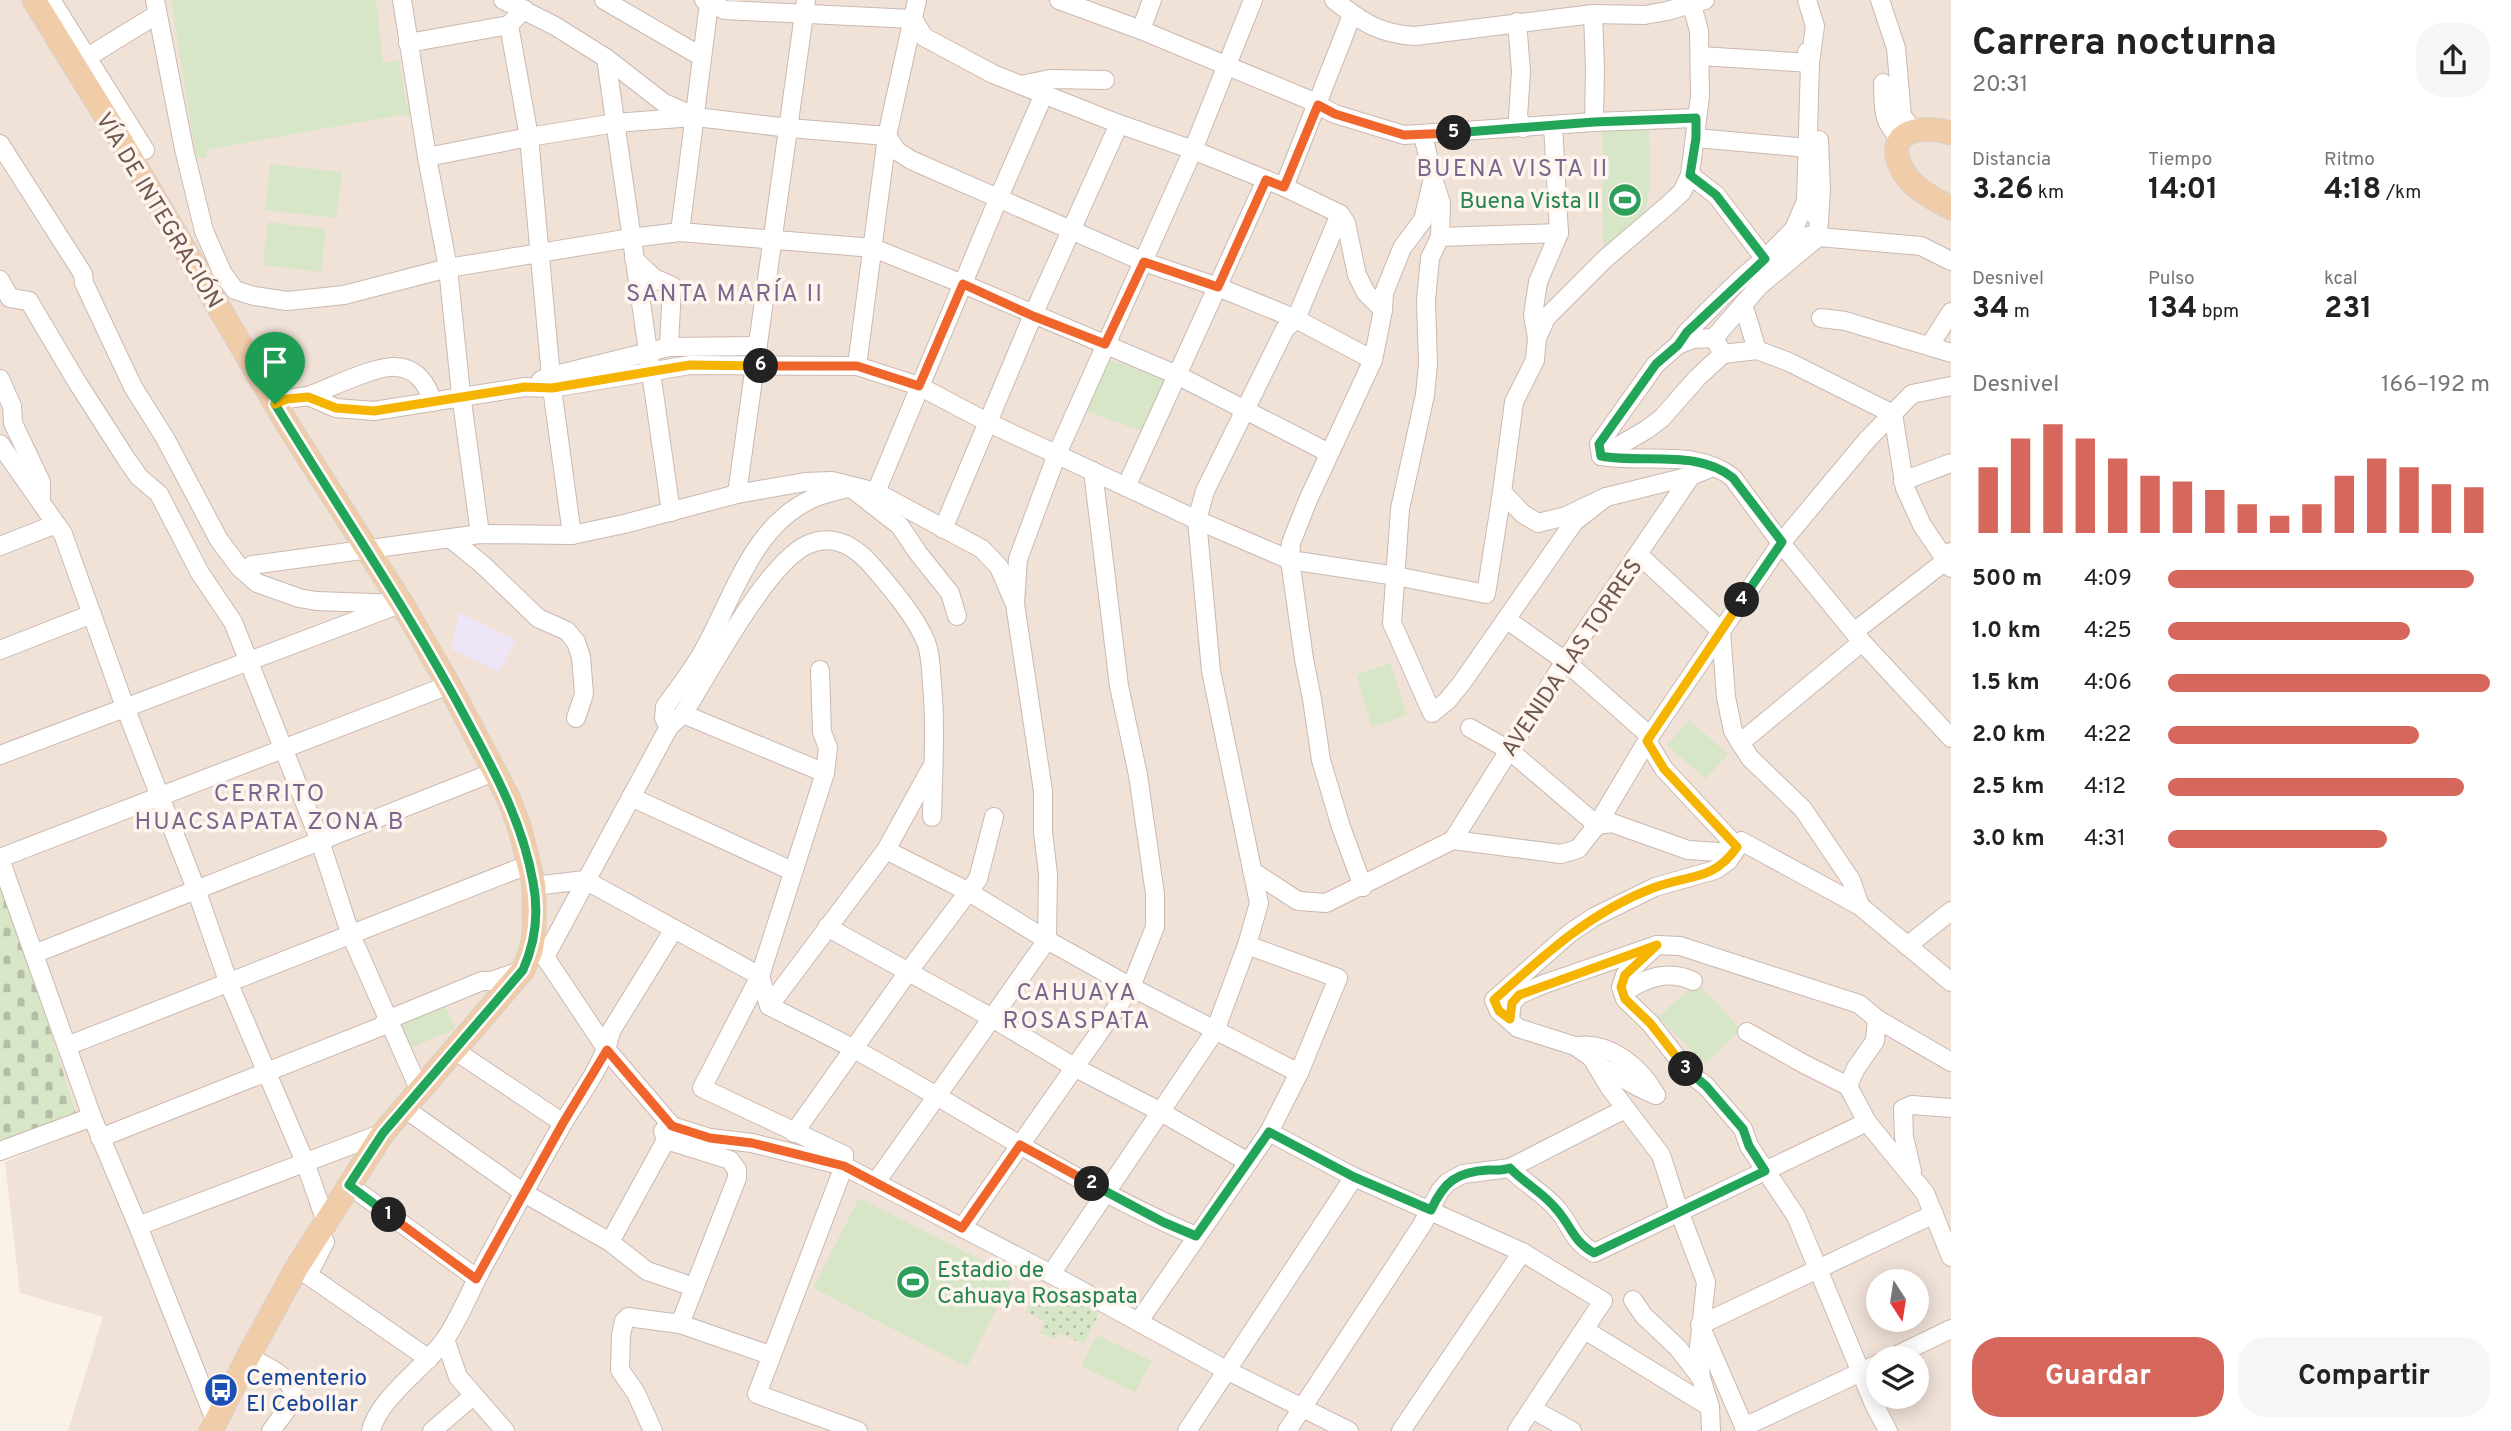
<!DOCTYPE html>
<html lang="es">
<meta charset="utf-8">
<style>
body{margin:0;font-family:Overpass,sans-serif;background:#f6f6f6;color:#222;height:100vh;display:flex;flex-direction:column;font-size:26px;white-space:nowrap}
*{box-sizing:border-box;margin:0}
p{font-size:23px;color:#767676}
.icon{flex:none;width:38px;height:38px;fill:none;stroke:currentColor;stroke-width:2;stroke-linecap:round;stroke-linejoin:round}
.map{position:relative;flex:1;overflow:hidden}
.panel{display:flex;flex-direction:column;background:#fff;width:560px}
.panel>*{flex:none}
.needle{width:46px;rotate:168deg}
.buttons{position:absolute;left:1866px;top:1269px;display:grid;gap:14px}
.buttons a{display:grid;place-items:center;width:63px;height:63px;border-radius:50%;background:#fff;box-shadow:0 4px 18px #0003;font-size:35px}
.pin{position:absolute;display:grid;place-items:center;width:60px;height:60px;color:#fff;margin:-72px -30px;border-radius:50% 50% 50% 0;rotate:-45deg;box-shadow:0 0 7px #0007}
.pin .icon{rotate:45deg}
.km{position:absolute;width:35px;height:35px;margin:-18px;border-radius:50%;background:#222;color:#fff;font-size:19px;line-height:35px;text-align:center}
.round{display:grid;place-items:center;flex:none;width:74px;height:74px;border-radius:28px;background:#f6f6f6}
.headline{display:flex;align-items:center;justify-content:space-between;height:119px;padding:0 21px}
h1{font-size:38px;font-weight:700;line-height:52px}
.figures{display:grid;grid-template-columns:repeat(3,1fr);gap:10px;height:119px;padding:7px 21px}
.figures div{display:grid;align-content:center}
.figures b{font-size:30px;font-weight:700}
.figures small{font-size:19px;font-weight:400}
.figures p{font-size:19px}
.chart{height:196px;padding:14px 21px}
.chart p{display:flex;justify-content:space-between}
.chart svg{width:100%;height:126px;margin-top:7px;stroke:#d5675c;stroke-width:6}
.primary-button{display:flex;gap:14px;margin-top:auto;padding:14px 21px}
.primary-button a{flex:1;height:80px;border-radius:28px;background:#d5675c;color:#fff;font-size:28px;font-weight:700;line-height:80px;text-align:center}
.primary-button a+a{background:#f6f6f6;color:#222}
ul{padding:0 21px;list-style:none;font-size:23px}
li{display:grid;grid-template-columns:112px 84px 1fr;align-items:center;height:52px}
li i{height:18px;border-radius:9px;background:#d5675c}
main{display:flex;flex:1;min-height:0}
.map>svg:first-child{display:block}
.residential{fill:#f1e2d8;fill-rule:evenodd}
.education{fill:#eee5f6}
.grass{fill:url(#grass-dots)}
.cemetery{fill:url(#cemetery-stones)}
.pitch{fill:#d8e6c8}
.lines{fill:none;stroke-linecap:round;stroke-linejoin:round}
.minor-casing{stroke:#cbb8af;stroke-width:20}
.major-casing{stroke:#d7d0ce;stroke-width:25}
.minor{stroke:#fff;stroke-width:18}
.major{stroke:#f0cca9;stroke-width:23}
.split-1-casing{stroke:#fff;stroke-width:14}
.split-2-casing{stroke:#fff;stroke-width:14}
.split-3-casing{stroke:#fff;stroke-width:14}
.split-4-casing{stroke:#fff;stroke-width:14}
.split-5-casing{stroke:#fff;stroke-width:14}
.split-6-casing{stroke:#fff;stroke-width:14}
.split-7-casing{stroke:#fff;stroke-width:14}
.split-1{stroke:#22a559;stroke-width:9}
.split-2{stroke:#f0652b;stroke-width:9}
.split-3{stroke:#22a559;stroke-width:9}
.split-4{stroke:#f5b400;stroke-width:9}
.split-5{stroke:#22a559;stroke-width:9}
.split-6{stroke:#f0652b;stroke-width:9}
.split-7{stroke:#f5b400;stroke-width:9}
.labels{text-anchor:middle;stroke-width:7;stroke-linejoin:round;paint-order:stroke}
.leisure-label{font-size:23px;fill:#27864d;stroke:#fdf5ee;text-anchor:end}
.street-label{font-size:23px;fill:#71574f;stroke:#fdf5ee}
.transit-label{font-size:23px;fill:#164399;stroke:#fdf5ee;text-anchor:start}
.neighbourhood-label{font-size:24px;letter-spacing:2px;fill:#7b678d;stroke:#fdf5ee}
</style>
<main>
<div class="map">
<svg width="1951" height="1431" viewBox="0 0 1951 1431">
<defs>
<pattern id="grass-dots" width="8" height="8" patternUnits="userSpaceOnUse" patternTransform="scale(1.75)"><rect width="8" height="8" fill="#d8e6c8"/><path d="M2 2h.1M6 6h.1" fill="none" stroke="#b4bda5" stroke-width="1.8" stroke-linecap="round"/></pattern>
<pattern id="cemetery-stones" width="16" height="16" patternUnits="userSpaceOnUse" patternTransform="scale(1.75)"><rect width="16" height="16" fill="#d8e6c8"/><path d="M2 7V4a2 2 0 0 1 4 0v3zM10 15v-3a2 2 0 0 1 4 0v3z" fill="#b4bda5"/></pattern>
</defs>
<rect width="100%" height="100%" fill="#faf1e8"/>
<path class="residential" d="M 0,0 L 1951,0 L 1951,1431 L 68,1431 L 103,1317 L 20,1293 L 5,1162 L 79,1132 L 0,925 ZM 1878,1281 L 1916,1281 L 1916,1320 L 1878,1320 ZM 1878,1358 L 1916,1358 L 1916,1396 L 1878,1396 Z"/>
<polygon class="education" points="459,613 516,640 499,672 451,649"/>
<polygon class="grass" points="1042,1285 1099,1313 1084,1344 1059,1333 1056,1339 1040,1333 1045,1321 1026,1312"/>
<polygon class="cemetery" points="0,883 21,937 76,1114 0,1143"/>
<g class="pitch">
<polygon points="171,0 376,0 383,63 399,60 406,103 412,106 413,111 408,116 400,115 206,150 207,157 196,157"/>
<polygon points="1649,127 1650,185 1645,215 1603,254 1602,130"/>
<polygon points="270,164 342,172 336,218 265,210"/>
<polygon points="268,222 326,229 321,272 263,265"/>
<polygon points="1109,359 1168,380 1144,432 1086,411"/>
<polygon points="1390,663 1407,715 1372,727 1356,675"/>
<polygon points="1689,720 1728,754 1706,779 1667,745"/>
<polygon points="1697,982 1741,1030 1705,1064 1658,1017"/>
<polygon points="444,1002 455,1029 411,1048 399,1021"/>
<polygon points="859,1198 1013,1276 967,1367 813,1288"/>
<polygon points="1097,1335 1152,1361 1135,1392 1081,1366"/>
</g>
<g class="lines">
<g class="minor-casing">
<g id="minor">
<polyline points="51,0 145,150"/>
<polyline points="155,0 184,149 204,231 223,274 235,290 254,296 287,301 344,295 448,268 631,238 680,232 873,248 963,284 1177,375 1329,453"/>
<polyline points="402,0 427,157 448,268 461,394 480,534"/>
<polyline points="503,0 555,26 606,58 664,103 696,117 789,128 887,136 897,151 911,160 1144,262 1218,287 1296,319 1373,360"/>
<polyline points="604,0 702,57"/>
<polyline points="704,0 725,10 913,19 924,37 993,74 1119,124 1193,150 1284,187 1340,214 1346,223 1357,275 1366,293 1383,310 1384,293 1402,248 1423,220 1433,178 1423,135"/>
<polyline points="1059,0 1141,30 1307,99 1335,114 1404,135 1594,122 1696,118"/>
<path d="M 1334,0 C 1362,22 1379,34 1415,36 L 1593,14 L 1645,15 L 1667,11 L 1705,0"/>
<polyline points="1880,0 1896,48 1902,116 1914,131"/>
<polyline points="1692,5 1699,31 1700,96 1690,175 1682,192 1668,205 1606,258 1546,318 1537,338 1535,360 1514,402 1502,492 1523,514 1538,523 1566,516 1606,497 1691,476 1713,467"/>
<polyline points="524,9 509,25 529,137 552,388 572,535"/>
<polyline points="1593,14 1595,68 1594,122"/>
<polyline points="1517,22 1521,71 1518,117 1523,128"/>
<polyline points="1141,30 1152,0"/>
<polyline points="408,43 509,25"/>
<polyline points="1700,56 1810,63 1807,52"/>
<polyline points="86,58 156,15"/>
<polyline points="606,58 671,512"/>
<path d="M 1883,83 C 1884,108 1881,121 1901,139"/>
<polyline points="1021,85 1050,79 1105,80"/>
<polyline points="1696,138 1808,148"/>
<polyline points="1819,140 1821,190 1819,221"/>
<polyline points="0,144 83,274 84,283 133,387 165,438 219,540 240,568 257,583 299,598 316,601 402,604"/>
<polyline points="427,157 529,137 615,123 693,117"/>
<polyline points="1690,175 1716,195 1765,259 1794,229 1806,201"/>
<polyline points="1433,178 1441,203 1440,237 1430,258 1426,300 1428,364 1425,395 1400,509 1392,623 1432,713 1447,701 1461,684 1574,522 1606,497"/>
<polyline points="1284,187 1352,15"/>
<polyline points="680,232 709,3"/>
<polyline points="1440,237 1559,233"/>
<polyline points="634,259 654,278 672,286 669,347"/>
<polyline points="0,280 10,298 29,301 77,382 127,460 139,477 159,494 200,573 233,622 320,841 350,933 420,1091"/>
<polyline points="1743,304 1757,350"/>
<polyline points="1821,318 1845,321 1951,353"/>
<polyline points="1537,338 1533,315 1538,282 1559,233 1553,125"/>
<polyline points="1714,338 1723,354 1757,350 1789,362 1893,414"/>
<path d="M 1678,345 L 1687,332 C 1723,297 1759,253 1808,236 L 1921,246 L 1951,261"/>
<polyline points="1930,345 1951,312"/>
<polyline points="857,366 887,136 917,0"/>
<polyline points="0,379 12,406 13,423 41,482 41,498"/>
<polyline points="541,380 551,376 669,347 758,346"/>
<path d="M 308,396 C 328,389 376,365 396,367 C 417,368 428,385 432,402"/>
<polyline points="275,404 287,399 308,396 336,408 374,411 525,387 552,388 690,365 857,366 919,386 987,422 1197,520 1290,560 1396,576 1486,594 1502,492"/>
<polyline points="1893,414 1905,488 1922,525 1951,568"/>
<polyline points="0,444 63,534 125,707 196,889 229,984 305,1162 326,1222"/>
<polyline points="1601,456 1599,444 1656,364 1678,345 1693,339 1714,338 1759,286 1817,238 1819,221 1806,201 1810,63 1815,26 1807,0"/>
<path d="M 1601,456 C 1643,464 1698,448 1733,478 L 1781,543 L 1862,642 L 1951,738"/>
<polyline points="1601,456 1646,430 1662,418 1697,378 1723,354"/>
<polyline points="1903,481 1951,463"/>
<polyline points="1126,487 1266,180"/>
<polyline points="876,492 999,197 1044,94"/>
<polyline points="737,494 806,0"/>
<polyline points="943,529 1033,315 1119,124"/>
<polyline points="450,538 483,565 538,618 567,631 576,642 581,657 584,694 576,718"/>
<polyline points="0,546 56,524"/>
<polyline points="1639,555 1721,631 1726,697 1733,731 1750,758 1803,809 1851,880 1860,906"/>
<polyline points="252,565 480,534 572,535 624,524 737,494 805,482 832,481 876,492 982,549 999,567 1013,600"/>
<polyline points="1506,619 1565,661 1650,736"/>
<polyline points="1855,631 1939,566 1951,552"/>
<polyline points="0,650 92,614"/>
<polyline points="820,670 822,732 828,748 825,773 760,976 702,1088 844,1155 844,1166 757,1394 858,1431"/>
<polyline points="683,714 825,773"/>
<path d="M 669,727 L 664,718 L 665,707 C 679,687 696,666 707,644 C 735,592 755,523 814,498 C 825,493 839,491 850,487 L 900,526 L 918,553 L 950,593 L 957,616"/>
<polyline points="1470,728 1509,750 1597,825 1612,823 1688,850 1734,853"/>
<polyline points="1647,741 1664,769 1737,847"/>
<polyline points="1740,743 1862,642"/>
<polyline points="0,755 392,607"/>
<polyline points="631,797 792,871"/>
<polyline points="1453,840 1565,661 1691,476"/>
<polyline points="886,850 969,892 1047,940 1131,987 1299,1073"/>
<polyline points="0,858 449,685"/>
<polyline points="0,859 92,1117 138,1226 215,1420"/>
<polyline points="1252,871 1298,901 1326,903 1453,840 1561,854 1578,849 1597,825 1650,736 1781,543 1867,440 1912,394 1951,386"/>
<path d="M 534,886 L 585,880 L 760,976 L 769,1006 C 797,1020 826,1034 854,1049 C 968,1111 1076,1185 1196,1236"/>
<polyline points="1363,887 1341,827 1321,760 1312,699 1304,659 1290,560 1291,543 1308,500 1373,360 1383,310"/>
<polyline points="827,927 992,1018 1074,1067 1161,1112 1248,1162"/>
<polyline points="1657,945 1625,975 1621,987 1625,999 1650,1023 1690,1074 1706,1086 1743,1129 1749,1146 1796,1216 1874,1404 1888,1431"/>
<polyline points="1907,946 1951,911"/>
<polyline points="531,951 545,957 607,1050 672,1126 710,1138 752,1143 844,1166 1051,1274 1226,1370 1349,1431"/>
<polyline points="34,954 494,772"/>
<path d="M 545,957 L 669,727 L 683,714 C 709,674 767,561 809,544 C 836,533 857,548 874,568 C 891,588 916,617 926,642 C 931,655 931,670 932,684 C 936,728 933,773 932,817"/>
<path d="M 1623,993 C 1645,978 1668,969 1693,981"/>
<polyline points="769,1006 886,850 930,770"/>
<polyline points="1510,1019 1512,1003 1519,995 1544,984 1657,945 1680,946 1859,1004 1877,1019 1875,1041 1856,1068 1848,1086"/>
<polyline points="1877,1019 1951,1062"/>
<polyline points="1747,1032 1804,1064 1848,1086 1867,1122 1925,1193 1951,1257"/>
<polyline points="67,1046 530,864"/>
<path d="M 1578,1046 C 1611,1042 1641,1068 1656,1095"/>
<polyline points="454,1050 563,1123"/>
<path d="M 1596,1065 C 1618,1073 1635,1088 1656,1095"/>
<polyline points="404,1108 524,1193 610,1242 647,1271 694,1287"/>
<polyline points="1269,1132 1354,1177 1522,1252 1603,1301 1517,1431"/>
<polyline points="794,1133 908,972 978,879 994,817"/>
<polyline points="100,1138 380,1027 387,1020 482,981 491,981 523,970"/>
<polyline points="666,1140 730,1160 737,1170 737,1178 680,1324"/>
<polyline points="0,1151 92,1117"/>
<path d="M 1510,1168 C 1525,1184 1544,1193 1558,1210 C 1572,1227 1572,1240 1594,1253 L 1867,1122"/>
<polyline points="1912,1171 1904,1137 1903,1109 1912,1105 1951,1108"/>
<polyline points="876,1182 1047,940 1048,874 1043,832 1043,791 1015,604 1018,559 1057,454 1193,150 1253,0"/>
<polyline points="349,1185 476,1278"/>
<polyline points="138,1226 383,1133"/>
<polyline points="962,1228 1131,987 1155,927 1155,894 1138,775 1119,686 1093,471"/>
<polyline points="323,1238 325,1242 308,1275 429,1359"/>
<polyline points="610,1242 666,1140 663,1131"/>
<polyline points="1051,1274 1215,1031 1247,945 1259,903 1211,671 1197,520 1205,491 1285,329 1296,319 1340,214"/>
<polyline points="1633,1300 1644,1316 1678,1348 1701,1378"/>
<polyline points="1139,1321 1269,1132 1299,1073 1338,978 1247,945"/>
<polyline points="1585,1330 1710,1407"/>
<polyline points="445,1339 458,1377 505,1431"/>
<path d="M 248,1357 C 267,1366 290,1375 295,1398 L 271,1431"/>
<polyline points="1891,1358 1951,1329"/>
<polyline points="1532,1409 1572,1431"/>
<polyline points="1744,1427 1878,1364"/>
<path d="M 371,1431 C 378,1399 423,1369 444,1341 C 462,1315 473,1283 489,1256 C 513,1212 537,1168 562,1125 C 579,1095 604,1066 611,1031 L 674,929"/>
<polyline points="432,1431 473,1396"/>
<polyline points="653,1431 636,1393 620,1370 621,1335 624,1321 628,1317 680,1324 770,1355"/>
<polyline points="1187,1431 1354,1177"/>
<polyline points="1287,1431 1422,1225 1440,1191 1448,1182 1463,1174 1510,1168 1625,1109"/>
<polyline points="1401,1431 1522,1252"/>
<polyline points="1711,1431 1710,1407 1701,1378 1698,1356 1706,1282 1679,1211 1661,1155 1610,1088 1592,1058 1575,1046 1518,1028 1499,1011 1494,1000 1570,933 1594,917 1655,887 1715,870 1728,861 1741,841 1860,906 1951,982"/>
<polyline points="1746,1431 1700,1325 1934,1214"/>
</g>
</g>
<g class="major-casing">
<g id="major">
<polyline points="34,0 121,141 289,427 402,604 449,685 509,799 520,829 534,886 534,933 531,951 523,970 383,1133 296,1269 248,1357 211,1431"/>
<path d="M 1951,133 C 1925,125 1883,129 1901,167 C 1910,188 1933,198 1951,208"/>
</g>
</g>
<use href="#minor" class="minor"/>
<use href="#major" class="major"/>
</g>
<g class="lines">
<g class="split-1-casing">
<path id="split-1" d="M 275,404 C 340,511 411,614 470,726 C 497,776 523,825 533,882 C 539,912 535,943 523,970 L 383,1133 L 349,1185 L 389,1215"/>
</g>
<g class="split-2-casing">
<polyline id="split-2" points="389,1215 476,1279 563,1123 607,1050 672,1126 710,1138 752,1143 844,1166 962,1228 1020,1145 1092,1184"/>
</g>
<g class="split-3-casing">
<path id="split-3" d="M 1092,1184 L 1163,1222 L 1196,1236 L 1269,1132 L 1354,1177 L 1431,1210 C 1444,1182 1456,1172 1488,1170 C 1496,1170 1502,1171 1510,1168 C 1525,1184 1544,1193 1557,1210 C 1572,1227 1572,1240 1594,1253 L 1765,1171 L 1749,1146 L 1743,1129 L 1706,1086 L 1686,1069"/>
</g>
<g class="split-4-casing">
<path id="split-4" d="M 1686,1069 L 1650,1023 L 1625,999 L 1621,987 L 1625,975 L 1657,945 L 1519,995 L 1512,1003 L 1510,1019 L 1499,1011 L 1494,1000 C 1543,956 1590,912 1653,888 C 1688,874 1713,882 1737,847 L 1664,769 L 1647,741 L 1742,600"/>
</g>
<g class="split-5-casing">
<path id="split-5" d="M 1454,133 L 1594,122 L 1696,118 L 1696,138 L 1690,175 L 1716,195 L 1765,259 L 1687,332 L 1678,345 L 1656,364 L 1599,444 L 1601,456 C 1643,464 1698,449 1733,478 L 1782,542 L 1742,600"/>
</g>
<g class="split-6-casing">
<polyline id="split-6" points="761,366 857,366 919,386 963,284 1033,316 1105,344 1144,262 1218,287 1266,180 1284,187 1318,105 1335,114 1404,135 1454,133"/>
</g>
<g class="split-7-casing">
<polyline id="split-7" points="275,404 287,399 308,397 336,408 374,411 525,387 552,388 690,365 761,366"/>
</g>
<use href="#split-1" class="split-1"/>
<use href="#split-2" class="split-2"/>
<use href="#split-3" class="split-3"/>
<use href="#split-4" class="split-4"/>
<use href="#split-5" class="split-5"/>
<use href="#split-6" class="split-6"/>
<use href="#split-7" class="split-7"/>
</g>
<defs>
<g id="stadium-disc" transform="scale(1.75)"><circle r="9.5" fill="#2e9e5b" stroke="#fdf5ee"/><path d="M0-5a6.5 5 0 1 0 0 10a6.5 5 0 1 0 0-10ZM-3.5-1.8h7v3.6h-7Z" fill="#fff"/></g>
<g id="bus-disc" transform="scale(1.75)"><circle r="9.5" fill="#1a4fb4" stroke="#fdf5ee"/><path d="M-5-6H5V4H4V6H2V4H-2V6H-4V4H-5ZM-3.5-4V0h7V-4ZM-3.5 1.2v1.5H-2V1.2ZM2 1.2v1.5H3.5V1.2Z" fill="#fff"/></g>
</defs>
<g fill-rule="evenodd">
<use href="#stadium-disc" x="1625" y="200"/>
<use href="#stadium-disc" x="913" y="1282"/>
<use href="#bus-disc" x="221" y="1390"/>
</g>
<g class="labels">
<g class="leisure-label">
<text x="1600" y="208">Buena Vista II</text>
<text x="937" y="1277" text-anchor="start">Estadio de<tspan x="937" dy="26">Cahuaya Rosaspata</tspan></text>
</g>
<g class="street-label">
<text transform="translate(160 210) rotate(59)" y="8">VÍA DE INTEGRACIÓN</text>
<text transform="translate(1571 657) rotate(-56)" y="8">AVENIDA LAS TORRES</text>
</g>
<g class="transit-label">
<text x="246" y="1385">Cementerio<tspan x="246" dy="26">El Cebollar</tspan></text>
</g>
<g class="neighbourhood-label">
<text x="1513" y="176">BUENA VISTA II</text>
<text x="725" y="301">SANTA MARÍA II</text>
<text x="270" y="801">CERRITO<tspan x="270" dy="28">HUACSAPATA ZONA B</tspan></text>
<text x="1077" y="1000">CAHUAYA<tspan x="1077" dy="28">ROSASPATA</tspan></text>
</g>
</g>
</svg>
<div class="buttons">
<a><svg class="needle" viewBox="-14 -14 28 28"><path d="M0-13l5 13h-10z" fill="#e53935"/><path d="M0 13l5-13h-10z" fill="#767676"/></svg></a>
<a><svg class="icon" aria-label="layers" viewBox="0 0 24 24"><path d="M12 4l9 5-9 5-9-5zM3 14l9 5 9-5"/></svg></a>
</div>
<div class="pin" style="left:275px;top:404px;background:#1e9e55"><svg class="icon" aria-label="arrive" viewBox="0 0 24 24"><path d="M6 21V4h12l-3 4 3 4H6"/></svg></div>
<b class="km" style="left:389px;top:1215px">1</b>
<b class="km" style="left:1092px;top:1184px">2</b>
<b class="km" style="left:1686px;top:1069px">3</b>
<b class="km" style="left:1742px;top:600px">4</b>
<b class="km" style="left:1454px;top:133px">5</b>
<b class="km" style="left:761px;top:366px">6</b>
</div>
<section class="panel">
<div class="headline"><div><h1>Carrera nocturna</h1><p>20:31</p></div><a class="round"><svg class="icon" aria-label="share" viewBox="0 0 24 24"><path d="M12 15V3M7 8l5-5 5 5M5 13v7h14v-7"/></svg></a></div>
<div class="figures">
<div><p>Distancia</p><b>3.26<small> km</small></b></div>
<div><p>Tiempo</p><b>14:01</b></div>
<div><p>Ritmo</p><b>4:18<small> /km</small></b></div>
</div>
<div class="figures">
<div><p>Desnivel</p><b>34<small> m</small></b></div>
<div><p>Pulso</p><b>134<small> bpm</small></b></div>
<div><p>kcal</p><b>231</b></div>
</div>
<div class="chart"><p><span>Desnivel</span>166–192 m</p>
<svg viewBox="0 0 160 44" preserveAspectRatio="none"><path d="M5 44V21M15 44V11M25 44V6M35 44V11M45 44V18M55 44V24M65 44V26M75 44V29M85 44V34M95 44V38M105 44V34M115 44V24M125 44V18M135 44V21M145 44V27M155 44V28"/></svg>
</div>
<ul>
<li><b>500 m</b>4:09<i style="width:95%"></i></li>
<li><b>1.0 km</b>4:25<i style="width:75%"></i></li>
<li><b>1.5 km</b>4:06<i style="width:100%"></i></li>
<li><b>2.0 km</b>4:22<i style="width:78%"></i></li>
<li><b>2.5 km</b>4:12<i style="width:92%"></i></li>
<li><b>3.0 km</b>4:31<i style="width:68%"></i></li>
</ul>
<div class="primary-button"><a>Guardar</a><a>Compartir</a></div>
</section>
</main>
